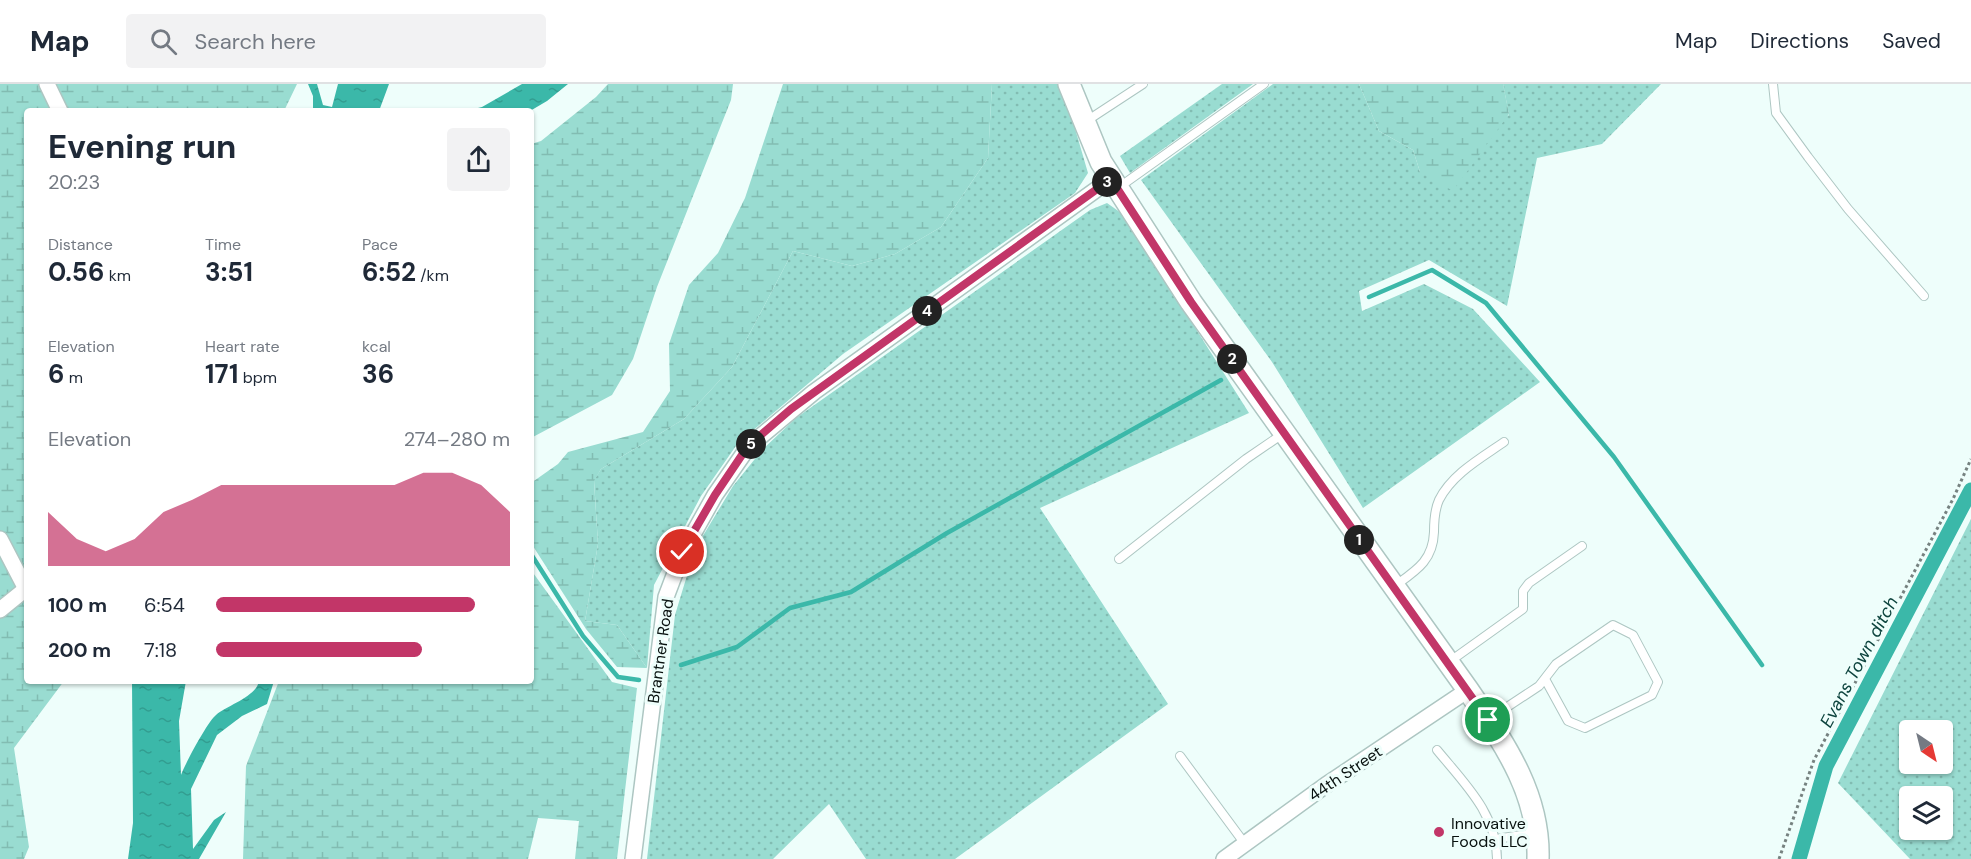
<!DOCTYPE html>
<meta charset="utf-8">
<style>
body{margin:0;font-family:"DM Sans",sans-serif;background:#f2f2f3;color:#1f2937;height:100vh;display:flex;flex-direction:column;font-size:22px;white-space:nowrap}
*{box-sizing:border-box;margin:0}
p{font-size:20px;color:#747a83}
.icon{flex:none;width:33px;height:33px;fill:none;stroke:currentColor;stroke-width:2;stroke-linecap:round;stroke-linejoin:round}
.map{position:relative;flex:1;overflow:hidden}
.details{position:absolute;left:24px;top:24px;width:510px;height:576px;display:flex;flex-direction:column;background:#fff;border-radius:6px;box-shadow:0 2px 4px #0004}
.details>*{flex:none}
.needle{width:39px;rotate:145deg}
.controls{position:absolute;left:1899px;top:636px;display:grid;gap:12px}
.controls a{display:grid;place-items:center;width:54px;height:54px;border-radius:6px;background:#fff;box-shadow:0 2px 4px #0004;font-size:30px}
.pin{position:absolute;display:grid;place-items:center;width:51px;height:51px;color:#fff;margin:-26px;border:3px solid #fff;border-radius:50%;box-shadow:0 2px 6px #0007}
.km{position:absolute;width:30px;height:30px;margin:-15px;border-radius:50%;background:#222;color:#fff;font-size:16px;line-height:30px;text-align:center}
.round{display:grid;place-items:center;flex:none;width:63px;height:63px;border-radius:6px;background:#f2f2f3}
.overview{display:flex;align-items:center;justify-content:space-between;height:102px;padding:0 24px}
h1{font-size:33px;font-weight:700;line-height:45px}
.metrics{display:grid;grid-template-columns:repeat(3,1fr);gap:9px;height:102px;padding:6px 24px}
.metrics div{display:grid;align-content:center}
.metrics b{font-size:26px;font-weight:700}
.metrics small{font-size:16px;font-weight:400}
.metrics p{font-size:16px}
.chart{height:168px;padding:12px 24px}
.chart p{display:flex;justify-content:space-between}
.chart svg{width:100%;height:108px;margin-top:6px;fill:#c23668;opacity:.7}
ul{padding:0 24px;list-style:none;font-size:20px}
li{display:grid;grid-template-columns:96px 72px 1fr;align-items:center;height:45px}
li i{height:15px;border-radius:8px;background:#c23668}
header{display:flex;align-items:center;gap:36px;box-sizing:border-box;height:84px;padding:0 30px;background:#fff;border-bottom:2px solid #e0e1e3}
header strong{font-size:28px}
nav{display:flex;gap:33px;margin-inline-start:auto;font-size:21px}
.search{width:420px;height:54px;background:#f2f2f3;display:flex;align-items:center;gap:15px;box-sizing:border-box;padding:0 21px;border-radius:6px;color:#747a83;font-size:22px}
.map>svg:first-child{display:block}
.grass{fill:url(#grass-dots);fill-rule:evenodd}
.wetland{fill:url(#wetland-marsh)}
.water{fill:url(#water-ripples)}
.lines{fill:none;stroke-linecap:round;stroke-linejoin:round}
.stream{stroke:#3bb8a9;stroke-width:4.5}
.canal{stroke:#3bb8a9;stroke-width:15}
.lane-casing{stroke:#adc6c2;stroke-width:10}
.street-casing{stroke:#adc6c2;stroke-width:18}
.secondary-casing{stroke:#adc6c2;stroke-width:24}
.path{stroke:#768280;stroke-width:3;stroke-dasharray:3 3;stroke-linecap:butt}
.lane{stroke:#fff;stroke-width:8}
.street{stroke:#fff;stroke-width:15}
.secondary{stroke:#fff;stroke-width:21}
.route-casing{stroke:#fff;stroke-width:12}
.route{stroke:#c23668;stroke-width:8}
.poi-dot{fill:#c23668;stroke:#eefefb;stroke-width:2}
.labels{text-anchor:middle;stroke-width:6;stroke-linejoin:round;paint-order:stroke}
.street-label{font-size:16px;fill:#08110f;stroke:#eefefb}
.poi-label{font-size:16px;fill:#08110f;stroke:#eefefb;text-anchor:start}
.water-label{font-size:18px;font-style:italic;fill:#0d443e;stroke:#eefefb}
</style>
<header>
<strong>Map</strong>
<div class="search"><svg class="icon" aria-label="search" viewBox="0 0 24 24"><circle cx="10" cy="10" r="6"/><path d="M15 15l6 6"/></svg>Search here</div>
<nav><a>Map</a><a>Directions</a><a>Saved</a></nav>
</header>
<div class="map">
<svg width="1971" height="775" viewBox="0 0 1971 775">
<defs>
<pattern id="grass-dots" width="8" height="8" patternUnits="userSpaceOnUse" patternTransform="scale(1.5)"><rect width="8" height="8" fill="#99dcd1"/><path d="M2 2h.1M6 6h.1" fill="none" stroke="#82bcb2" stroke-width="1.8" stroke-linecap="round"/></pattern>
<pattern id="wetland-marsh" width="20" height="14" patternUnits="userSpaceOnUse" patternTransform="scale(1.5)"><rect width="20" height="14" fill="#99dcd1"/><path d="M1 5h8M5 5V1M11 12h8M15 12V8" fill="none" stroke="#82bcb2"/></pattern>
<pattern id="water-ripples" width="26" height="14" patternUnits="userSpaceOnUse" patternTransform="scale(1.5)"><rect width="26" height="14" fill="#3bb8a9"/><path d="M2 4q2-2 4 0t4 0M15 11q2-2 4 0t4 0" fill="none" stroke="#329d90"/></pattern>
</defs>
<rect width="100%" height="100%" fill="#eefefb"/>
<g class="grass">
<polygon points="992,0 1062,0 1088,89 1075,109 843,270 738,359 701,412 654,501 647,584 617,541 585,537 598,460 594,396 601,385 684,335 732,283 793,167 852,182 895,170 941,143 988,74"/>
<polygon points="1222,0 1253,0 1130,89 1120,72"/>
<polygon points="1273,0 1359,0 1379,47 1413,66 1420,88 1509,31 1503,0 1661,0 1602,60 1537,74 1507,222 1429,176 1359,207 1362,227 1424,200 1473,225 1540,298 1363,424 1272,278 1141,96"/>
<polygon points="1107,119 1124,131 1249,329 1040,424 1168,620 955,775 866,775 829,720 773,775 647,775 675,531 695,465 733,402 763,365 796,334 1090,126"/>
<path d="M 1971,435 L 1971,775 L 1910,775 L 1838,699 ZM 1910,646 L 1942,646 L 1942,680 L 1910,680 ZM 1910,712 L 1942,712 L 1942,746 L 1910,746 Z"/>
</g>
<g class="wetland">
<polygon points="0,0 297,0 284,27 27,27 27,597 64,597 14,664 29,763 24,775 0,775"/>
<polygon points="608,0 733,0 731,16 657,203 633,275 612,311 531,354 531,60 541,57 596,13"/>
<polygon points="783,0 992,0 988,74 941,143 895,170 852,182 793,167 732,283 684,335 601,385 594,397 598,460 585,537 617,541 647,584 617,583 586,545 531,459 531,399 558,380 568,368 643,348 670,307 669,260 689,201 718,169 745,114"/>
<polygon points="1359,0 1503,0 1509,30 1453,107 1420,88 1413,66 1379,47"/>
<polygon points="531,486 612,598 637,604 617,775 575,775 579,737 538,734 528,775 243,775 246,682 279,597 531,597"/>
</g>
<g class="water">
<polygon points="308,0 317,0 323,21 332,23 338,0 389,0 379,27 313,27 313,12"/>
<polygon points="522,0 568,0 547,17 530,27 466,27 482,23"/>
<path d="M 132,597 L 186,597 L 179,637 L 181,691 C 185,680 208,637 216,631 C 228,621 256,613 259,597 L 274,597 L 267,620 L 242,632 L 217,651 L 191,705 L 193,765 L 214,736 L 226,728 L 199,775 L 128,775 L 133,739 Z"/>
</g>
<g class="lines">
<g class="stream">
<polyline points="1369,213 1432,186 1486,219 1614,373 1762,581"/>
<polyline points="531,470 583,552 618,593 639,596"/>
<polyline points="681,581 737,563 790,524 851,508 947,449 1221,296"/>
</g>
<polyline class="canal" points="1799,775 1826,682 1971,406"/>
<g class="lane-casing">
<g id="lane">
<polyline points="1773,0 1776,29 1808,73 1848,125 1924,212"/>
<polyline points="1085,38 1143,0"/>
<polyline points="1118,104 1264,0"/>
<polyline points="1119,475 1246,375 1284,349"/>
<path d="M 1396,501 C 1417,486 1433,476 1434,448 C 1434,438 1435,425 1439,416 C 1452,390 1481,374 1504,358"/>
<polyline points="1449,578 1523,525 1523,507 1529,499 1582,462"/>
<polyline points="1489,635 1539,602 1556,580 1613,541 1633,551 1658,598 1652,611 1585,644 1568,637 1545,595"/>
<path d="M 1437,666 C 1464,699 1497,730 1497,775"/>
<polyline points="1180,672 1245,760"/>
<polyline points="1496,755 1535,749"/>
</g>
</g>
<g class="street-casing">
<g id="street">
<polyline points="47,0 60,27"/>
<polyline points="0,455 26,505"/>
<polyline points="0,526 27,504"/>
<polyline points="633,775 666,513 683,468 715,411 749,362 814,308 1111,95"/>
<polyline points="1224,775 1326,701 1468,606"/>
</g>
</g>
<g class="secondary-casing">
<path id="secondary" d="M 1069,0 L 1101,78 L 1191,218 L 1468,606 C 1503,658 1540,709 1538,775"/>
</g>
<polyline class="path" points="1779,775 1814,676 1953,415 1971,375"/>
<use href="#lane" class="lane"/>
<use href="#street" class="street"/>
<use href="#secondary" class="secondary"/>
</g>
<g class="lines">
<g class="route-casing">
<polyline id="route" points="682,468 715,411 748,362 791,325 1111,95 1191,218 1488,636"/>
</g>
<use href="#route" class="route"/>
</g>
<circle class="poi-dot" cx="1439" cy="748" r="6"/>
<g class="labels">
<g class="street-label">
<text transform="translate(660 567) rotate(-82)" y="6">Brantner Road</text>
<text transform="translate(1345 689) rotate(-34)" y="6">44th Street</text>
</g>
<g class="poi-label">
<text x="1451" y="745">Innovative<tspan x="1451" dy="18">Foods LLC</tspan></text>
</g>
<g class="water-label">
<text transform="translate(1859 578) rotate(-62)" y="6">Evans Town ditch</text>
</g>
</g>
</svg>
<div class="controls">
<a><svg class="needle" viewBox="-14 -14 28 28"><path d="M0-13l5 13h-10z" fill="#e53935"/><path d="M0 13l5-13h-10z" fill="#747a83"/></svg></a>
<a><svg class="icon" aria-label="layers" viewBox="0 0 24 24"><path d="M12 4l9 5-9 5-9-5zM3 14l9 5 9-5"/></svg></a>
</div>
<div class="pin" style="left:1488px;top:636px;background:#1e9e55"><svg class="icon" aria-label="arrive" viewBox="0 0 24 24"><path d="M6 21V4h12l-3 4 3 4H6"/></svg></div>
<div class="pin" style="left:682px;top:468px;background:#d93025"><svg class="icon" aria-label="check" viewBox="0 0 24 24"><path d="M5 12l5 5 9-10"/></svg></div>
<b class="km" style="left:1359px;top:456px">1</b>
<b class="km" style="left:1232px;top:275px">2</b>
<b class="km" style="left:1107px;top:98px">3</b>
<b class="km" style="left:927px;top:227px">4</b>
<b class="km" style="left:751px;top:360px">5</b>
<section class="details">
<div class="overview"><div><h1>Evening run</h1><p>20:23</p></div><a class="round"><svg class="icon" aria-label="share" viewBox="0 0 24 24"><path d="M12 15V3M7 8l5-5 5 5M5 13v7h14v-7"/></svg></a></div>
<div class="metrics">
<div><p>Distance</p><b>0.56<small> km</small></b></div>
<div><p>Time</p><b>3:51</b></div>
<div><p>Pace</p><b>6:52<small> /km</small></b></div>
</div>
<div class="metrics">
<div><p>Elevation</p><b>6<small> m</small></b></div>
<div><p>Heart rate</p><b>171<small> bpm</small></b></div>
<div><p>kcal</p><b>36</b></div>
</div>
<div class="chart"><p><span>Elevation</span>274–280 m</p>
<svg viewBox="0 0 160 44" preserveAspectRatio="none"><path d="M0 44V22L10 33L20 38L30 33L40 22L50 17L60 11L70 11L80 11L90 11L100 11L110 11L120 11L130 6L140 6L150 11L160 22V44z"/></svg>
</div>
<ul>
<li><b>100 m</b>6:54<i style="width:88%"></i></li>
<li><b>200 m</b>7:18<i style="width:70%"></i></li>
</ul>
</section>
</div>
